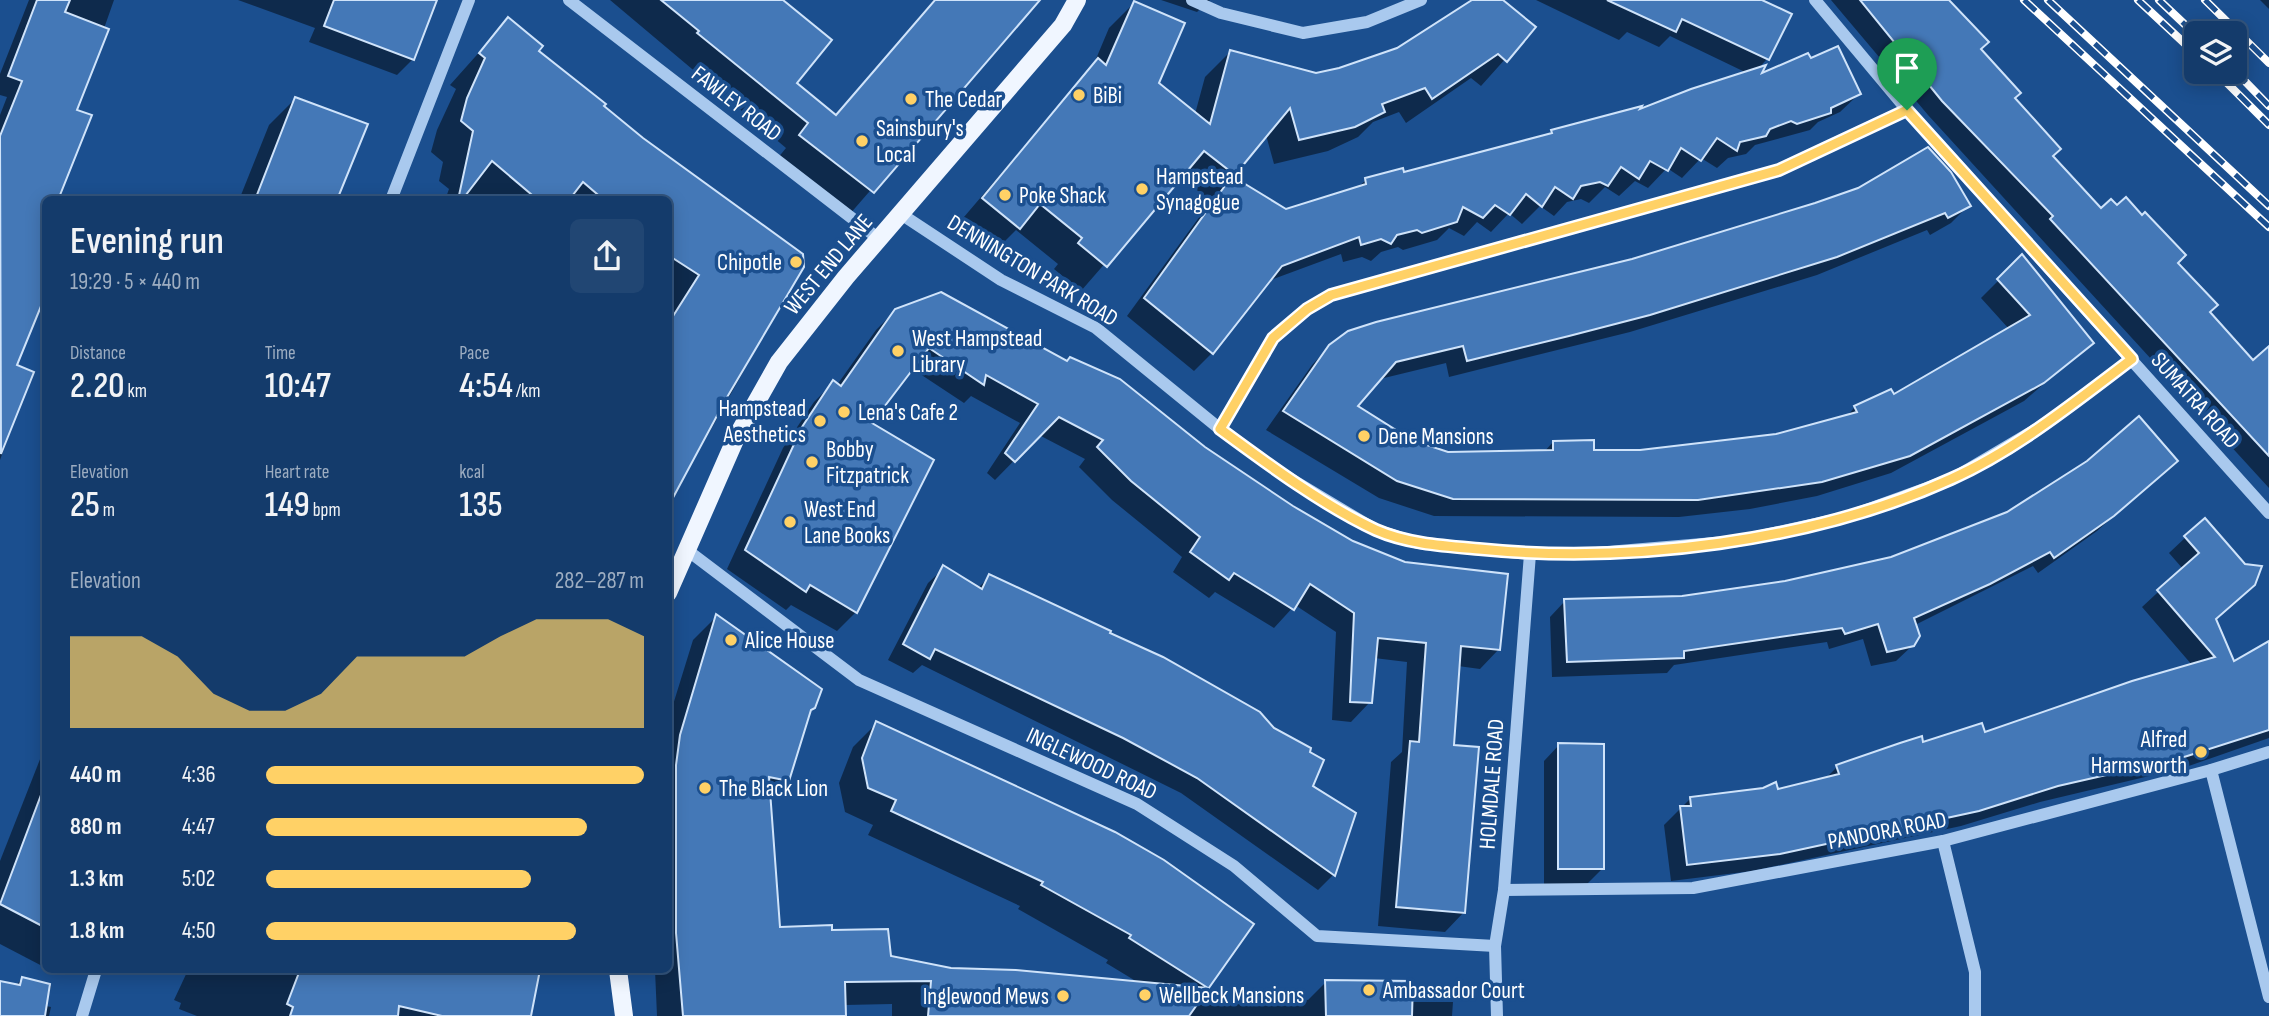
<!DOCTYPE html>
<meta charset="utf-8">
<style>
body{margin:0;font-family:"Sofia Sans Condensed",sans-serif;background:#214673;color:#f1f3f6;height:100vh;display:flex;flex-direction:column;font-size:26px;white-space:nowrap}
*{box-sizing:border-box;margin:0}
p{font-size:23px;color:#9dadc1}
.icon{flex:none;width:38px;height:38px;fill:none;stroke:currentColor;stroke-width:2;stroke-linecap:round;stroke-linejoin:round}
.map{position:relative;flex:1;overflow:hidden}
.details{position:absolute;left:42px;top:196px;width:630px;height:777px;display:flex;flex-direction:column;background:#143b6b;border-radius:10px;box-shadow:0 4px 18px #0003,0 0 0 2px #33557e}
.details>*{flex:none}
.controls{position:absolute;left:2184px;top:21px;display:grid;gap:14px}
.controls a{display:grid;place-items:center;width:63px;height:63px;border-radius:10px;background:#143b6b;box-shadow:0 4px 18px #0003,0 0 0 2px #33557e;font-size:35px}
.pin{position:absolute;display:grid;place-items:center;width:60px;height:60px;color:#fff;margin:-72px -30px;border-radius:50% 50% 50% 0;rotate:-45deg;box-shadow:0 0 7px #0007}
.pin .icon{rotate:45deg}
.round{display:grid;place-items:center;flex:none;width:74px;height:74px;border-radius:10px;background:#214673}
.head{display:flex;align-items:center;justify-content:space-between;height:119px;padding:0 28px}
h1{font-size:38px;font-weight:600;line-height:52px}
.figures{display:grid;grid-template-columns:repeat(3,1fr);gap:10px;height:119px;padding:7px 28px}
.figures div{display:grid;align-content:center}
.figures b{font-size:35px;font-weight:600}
.figures small{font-size:19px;font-weight:400}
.figures p{font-size:19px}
.chart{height:196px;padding:14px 28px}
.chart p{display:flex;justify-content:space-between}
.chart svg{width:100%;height:126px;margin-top:7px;fill:#ffd166;opacity:.7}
ul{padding:0 28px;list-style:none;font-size:23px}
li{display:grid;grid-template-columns:112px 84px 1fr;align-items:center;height:52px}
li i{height:18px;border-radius:9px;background:#ffd166}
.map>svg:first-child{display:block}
.shadow{fill:#0007}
.building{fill:#4478b7;stroke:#cfe3fa;stroke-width:2}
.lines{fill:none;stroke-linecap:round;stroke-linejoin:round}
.minor{stroke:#a9c9ee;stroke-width:12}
.major{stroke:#f0f6ff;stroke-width:18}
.rail-casing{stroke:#fff;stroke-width:8}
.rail{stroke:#1b4f8f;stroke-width:5;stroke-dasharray:16;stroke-linecap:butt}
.route-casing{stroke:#fff;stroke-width:14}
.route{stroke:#ffd166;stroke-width:9}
.poi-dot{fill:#ffd166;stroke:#1b4f8f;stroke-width:2.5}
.labels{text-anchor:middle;stroke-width:7;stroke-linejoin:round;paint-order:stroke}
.poi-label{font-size:23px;fill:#fff;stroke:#1b4f8f;text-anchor:start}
.street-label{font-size:23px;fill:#fff;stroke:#1b4f8f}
</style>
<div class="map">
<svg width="2269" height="1016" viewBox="0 0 2269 1016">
<rect width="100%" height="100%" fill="#1b4f8f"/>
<g class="shadow">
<polygon points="29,0 114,0 75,111 59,200 46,200 15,366 32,373 0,460 0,115 7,97 0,95 0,74"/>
<polygon points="238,0 435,0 413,59 397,75 309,42 315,28"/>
<polygon points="610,0 781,0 794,83 835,116 934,0 1036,0 849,215 777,159 786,148"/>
<polygon points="1161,0 1210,0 1197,12"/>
<polygon points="1470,0 1501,0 1533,28 1481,86 1471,78 1406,123 1399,112 1373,122 1358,137 1328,151 1274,164 1266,135 1231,177 1286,211 1357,188 1366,180 1402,174 1548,136 1552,132 1637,113 1747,73 1670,36 1659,47 1627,32 1619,40 1536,0 1758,0 1767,59 1757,70 1758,77 1811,61 1859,94 1840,112 1818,122 1810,130 1755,145 1746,154 1728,158 1717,168 1701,158 1682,178 1667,168 1648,188 1635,181 1619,196 1605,187 1589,203 1581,199 1567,202 1554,216 1540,206 1522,224 1509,213 1491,232 1477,222 1464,236 1449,228 1437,240 1403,250 1398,247 1381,252 1371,261 1362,257 1343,262 1341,254 1268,281 1212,353 1194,371 1127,316 1211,201 1180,177 1081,291 1054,269 1058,264 1016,230 993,253 958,224 1093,66 1109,28 1134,3 1157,83 1195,114 1205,77 1230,52 1316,74 1340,70 1398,50 1459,11"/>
<polygon points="1831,0 1947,0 2051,156 2101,210 2176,263 2208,313 2253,362 2269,367 2269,488 1928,115"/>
<polygon points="2260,0 2269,0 2269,9"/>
<polygon points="508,20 537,51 602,106 802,267 668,506 668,200 445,200 449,189 439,181 443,162 431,152 437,130 456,89 450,85"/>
<polygon points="295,99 335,200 239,200 269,125"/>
<polygon points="1969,205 1951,223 1930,235 1927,230 1817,275 1630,332 1449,377 1446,363 1380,379 1356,406 1411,442 1447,454 1544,452 1553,442 1592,452 1640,451 1776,436 1846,417 1855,407 1893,397 2009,329 1981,298 2022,257 2091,343 2024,401 1891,473 1817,496 1750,509 1679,517 1434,516 1379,498 1266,430 1312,365 1330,346"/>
<polygon points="896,310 1204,448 1499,649 1480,669 1458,666 1452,746 1464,912 1445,932 1378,926 1391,762 1402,752 1407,662 1374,658 1370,702 1351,722 1332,720 1336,632 1295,605 1274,628 1215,592 1209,598 1173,572 1182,557 1112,500 1079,467 1085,459 1039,435 995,480 987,473 1020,423 971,396 964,403 911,368 869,424 856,612 837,631 791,605 786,610 727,569 783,448 814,402 833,383 837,385 876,330"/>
<polygon points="2175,461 2097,531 2038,573 2033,566 1915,625 1913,645 1896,661 1871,666 1863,639 1829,649 1827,642 1674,665 1667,673 1552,677 1550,617 1565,601 1682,597 1785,583 1892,559"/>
<polygon points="2186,537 2253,585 2215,620 2233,664 2269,643 2269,738 2183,768 2040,802 1961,826 1752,871 1671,881 1664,825 1691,798 1777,791 1825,779 1837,767 1922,744 1984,734 2192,665 2142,607 2183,569 2169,553"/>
<polygon points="944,568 978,588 990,576 1108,634 1311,786 1354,814 1333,875 1318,890 1181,793 922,665 913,673 888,660 928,583"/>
<polygon points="717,616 809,712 788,781 769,799 778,929 831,932 889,957 951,969 1139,983 1106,963 1108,960 1018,909 1020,906 868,835 873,825 845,812 839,783 853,747 877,723 1252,925 1200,997 1264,1004 1270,998 1278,999 1285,994 1308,1000 1326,982 1410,1002 1453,1002 1452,1016 892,1016 892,1004 845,1005 845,1016 657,1016 655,970 668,970 668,721 693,640"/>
<polygon points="46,744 46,968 0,944 0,861"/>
<polygon points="1559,745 1602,869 1587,884 1544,884 1544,761"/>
<polygon points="188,970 387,970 385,975 443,983 446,970 537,970 529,1016 197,1016 179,1009 181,1003 174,1000"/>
<polygon points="22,979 51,986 46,1006 51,1007 49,1016 0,1016 0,983 15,986"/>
</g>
<g class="building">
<polygon points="37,0 70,0 65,12 109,29 77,110 92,115 58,200 46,200 46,294 17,365 34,372 1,454 0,136 22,81 8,76"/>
<polygon points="334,0 437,0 414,60 324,26"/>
<polygon points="661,0 783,0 832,40 797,83 836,115 935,0 1040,0 874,193 799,135 808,123 697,33 699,31"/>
<polygon points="1472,0 1503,0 1536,27 1507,62 1498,54 1432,99 1425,88 1382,104 1385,112 1355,127 1299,140 1290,108 1235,175 1204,151 1107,267 1078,243 1082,238 1040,204 1020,229 982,198 1098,58 1106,65 1134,1 1185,23 1159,83 1210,124 1230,50 1316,73 1339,68 1397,48"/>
<polygon points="1607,0 1762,0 1792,14 1769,60 1682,19 1676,32"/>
<polygon points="1860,0 1949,0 1989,42 1981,49 2021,93 2015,98 2061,149 2053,156 2101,208 2111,199 2117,205 2126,197 2142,215 2145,212 2186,255 2178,263 2218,305 2210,312 2253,360 2269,346 2269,456 2050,219 2053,216 1942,101"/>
<polygon points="508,17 543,46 539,51 606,104 604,106 643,138 803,254 804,267 726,399 668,507 668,324 699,275 668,255 668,200 604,200 583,182 569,200 538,200 492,161 462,200 458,200 473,131 461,121 467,98 485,58 479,53"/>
<polygon points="1838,46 1861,94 1831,108 1831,113 1797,124 1791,121 1770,129 1766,136 1740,142 1737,151 1717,138 1701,161 1681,148 1668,171 1650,161 1639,179 1621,167 1608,186 1600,182 1581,186 1573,199 1555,187 1542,207 1526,194 1510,215 1495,205 1483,218 1463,207 1457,222 1422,233 1417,230 1397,235 1391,244 1381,239 1361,245 1359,237 1282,266 1213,354 1144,298 1232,176 1286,209 1366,184 1365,178 1403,168 1404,172 1552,133 1551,130 1642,106 1640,109 1691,89 1766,65 1762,73 1808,53 1811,58"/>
<polygon points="295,97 368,124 337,200 255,200"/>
<polygon points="1928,147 1951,172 1971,206 1948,218 1945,213 1837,257 1650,315 1569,336 1467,361 1463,346 1396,362 1358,406 1412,440 1448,452 1553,450 1553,441 1594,440 1594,450 1640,450 1776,434 1857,412 1854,406 1891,389 1894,394 2030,315 1997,279 2022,254 2094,343 2044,383 1910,456 1822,482 1698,500 1453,499 1397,481 1283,411 1329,345 1348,331 1376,322 1632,259 1815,203 1858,188"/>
<polygon points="941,292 1067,361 1070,357 1120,379 1205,447 1293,506 1353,541 1405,562 1508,574 1500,650 1461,646 1454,745 1479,747 1465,913 1396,907 1410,741 1419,742 1426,643 1378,638 1372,703 1350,702 1354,613 1310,584 1294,610 1234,573 1229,580 1190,552 1200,537 1131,481 1097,447 1103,440 1059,417 1015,462 1005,453 1038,404 986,375 984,385 929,348 872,423 934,460 857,613 810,585 806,592 745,550 802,427 833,380 841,386 895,309"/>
<polygon points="2139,416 2178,461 2114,516 2054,558 2050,552 1990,584 1914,618 1920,636 1914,646 1887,652 1878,624 1845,634 1842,628 1684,651 1684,658 1567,662 1564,599 1682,596 1785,581 1891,557 2007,512 2087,461"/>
<polygon points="2205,518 2245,564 2262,566 2255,585 2216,619 2234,661 2269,641 2269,730 2181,758 2058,786 1979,811 1780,854 1687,865 1680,806 1691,806 1690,797 1763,788 1776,782 1778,789 1839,774 1836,765 1900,743 1922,736 1923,742 1982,723 1985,732 2132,681 2215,657 2157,590 2199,553 2184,536"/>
<polygon points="943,565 982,589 989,574 1111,631 1110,633 1163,657 1260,712 1274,728 1311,748 1310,752 1324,760 1313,786 1356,813 1335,876 1197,778 1123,738 935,649 930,659 903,644"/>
<polygon points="716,614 822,689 815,708 811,710 789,781 769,777 780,927 832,925 832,930 888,929 891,956 951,968 1016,970 1208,988 1129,938 1131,935 1041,885 1043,882 891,811 896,800 868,788 862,758 876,721 1115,832 1164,860 1254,924 1189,1016 928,1016 931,981 845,982 846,1016 683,1016 676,933 676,765 680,735"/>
<polygon points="1558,743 1604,744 1604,869 1558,869"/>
<polygon points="44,787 46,787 46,928 0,904"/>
<polygon points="300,970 540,970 531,1016 442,1016 399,1006 398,1016 290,1016 293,1007 287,1004"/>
<polygon points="22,977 50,984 45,1016 0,1016 0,981 20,985"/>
<polygon points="1325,980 1413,981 1412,1016 1326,1016"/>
</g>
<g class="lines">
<g class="minor">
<polyline points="569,0 879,239"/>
<polyline points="1192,0 1221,13 1303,33 1367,22 1421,0"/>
<polyline points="1815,0 1907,110 2269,513"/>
<polyline points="391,200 469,0"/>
<polyline points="901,214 1001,280 1096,328 1220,429 1279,472 1376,530 1418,543 1530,554 1584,554 1738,541 1847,517 1952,479 2045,424 2132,359"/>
<polyline points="1220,429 1273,338 1307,309 1331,295 1779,170 1907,110"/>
<polyline points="687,550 859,680 1137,804 1234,866 1317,936 1495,946"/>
<polyline points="2211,770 2269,997"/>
<polyline points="1943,841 1975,972 1975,1016"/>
<polyline points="1504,890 1693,888 1943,841 2211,770 2269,752"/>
<polyline points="82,1016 96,970"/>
<polyline points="1497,1016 1495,946 1504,890 1530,554"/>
</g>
<g class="major">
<polyline points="668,593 735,440 779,362 846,277 1063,25 1077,0"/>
<polyline points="618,970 624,1016"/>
</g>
<g class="rail-casing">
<g id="rail">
<polyline points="2024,0 2269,227"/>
<polyline points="2048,0 2269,206"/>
<polyline points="2138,0 2196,54"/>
<polyline points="2159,0 2196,35"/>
<polyline points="2205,0 2269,63"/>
<polyline points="2235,71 2269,106"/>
<polyline points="2216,72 2269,125"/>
</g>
</g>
<use href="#rail" class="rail"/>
</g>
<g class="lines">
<g class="route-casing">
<path id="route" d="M 1907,110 L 2132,359 C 2075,402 2016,450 1951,479 C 1812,542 1630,564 1479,549 C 1444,546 1408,544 1376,530 C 1324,506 1266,463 1220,429 L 1273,338 L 1307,309 L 1331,295 L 1779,170 Z"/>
</g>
<use href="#route" class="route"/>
</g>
<g class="poi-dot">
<circle cx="1079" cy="95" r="7"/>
<circle cx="911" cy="99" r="7"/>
<circle cx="862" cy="141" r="7"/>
<circle cx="1142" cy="189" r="7"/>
<circle cx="1005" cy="195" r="7"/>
<circle cx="796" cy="262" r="7"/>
<circle cx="898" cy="351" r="7"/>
<circle cx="844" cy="412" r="7"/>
<circle cx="820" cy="421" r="7"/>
<circle cx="1364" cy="436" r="7"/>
<circle cx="812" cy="462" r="7"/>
<circle cx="790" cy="522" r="7"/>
<circle cx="731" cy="640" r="7"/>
<circle cx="2201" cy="752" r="7"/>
<circle cx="705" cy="788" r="7"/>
<circle cx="1369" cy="990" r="7"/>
<circle cx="1145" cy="995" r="7"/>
<circle cx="1063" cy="996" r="7"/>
</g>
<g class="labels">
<g class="poi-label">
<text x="1093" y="103">BiBi</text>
<text x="925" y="107">The Cedar</text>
<text x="876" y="136">Sainsbury's<tspan x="876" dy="26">Local</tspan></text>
<text x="1156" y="184">Hampstead<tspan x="1156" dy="26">Synagogue</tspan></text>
<text x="1019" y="203">Poke Shack</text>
<text x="782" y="270" text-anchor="end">Chipotle</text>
<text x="912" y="346">West Hampstead<tspan x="912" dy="26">Library</tspan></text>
<text x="806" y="416" text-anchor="end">Hampstead<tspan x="806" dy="26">Aesthetics</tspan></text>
<text x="858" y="420">Lena's Cafe 2</text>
<text x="1378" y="444">Dene Mansions</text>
<text x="826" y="457">Bobby<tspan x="826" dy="26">Fitzpatrick</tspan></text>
<text x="804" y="517">West End<tspan x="804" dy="26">Lane Books</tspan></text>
<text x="745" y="648">Alice House</text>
<text x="2187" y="747" text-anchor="end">Alfred<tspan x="2187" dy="26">Harmsworth</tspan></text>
<text x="719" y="796">The Black Lion</text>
<text x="1383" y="998">Ambassador Court</text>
<text x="1159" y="1003">Wellbeck Mansions</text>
<text x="1049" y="1004" text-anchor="end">Inglewood Mews</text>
</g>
<g class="street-label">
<text transform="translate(737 103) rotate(38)" y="8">FAWLEY ROAD</text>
<text transform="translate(828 264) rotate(-50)" y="8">WEST END LANE</text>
<text transform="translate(1033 270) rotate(31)" y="8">DENNINGTON PARK ROAD</text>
<text transform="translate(2196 400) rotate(48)" y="8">SUMATRA ROAD</text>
<text transform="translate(1092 763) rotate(25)" y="8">INGLEWOOD ROAD</text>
<text transform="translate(1491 784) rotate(-86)" y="8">HOLMDALE ROAD</text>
<text transform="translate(1887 830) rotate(-11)" y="8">PANDORA ROAD</text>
</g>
</g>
</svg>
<div class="controls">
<a><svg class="icon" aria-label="layers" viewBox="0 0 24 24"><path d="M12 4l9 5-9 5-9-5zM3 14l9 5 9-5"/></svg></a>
</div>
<div class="pin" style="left:1907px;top:110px;background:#1e9e55"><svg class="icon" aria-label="arrive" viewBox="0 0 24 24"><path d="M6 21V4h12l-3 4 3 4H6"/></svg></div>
<section class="details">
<div class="head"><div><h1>Evening run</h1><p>19:29 · 5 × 440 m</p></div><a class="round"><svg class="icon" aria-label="share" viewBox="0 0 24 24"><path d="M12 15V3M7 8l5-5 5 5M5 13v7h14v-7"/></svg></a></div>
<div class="figures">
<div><p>Distance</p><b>2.20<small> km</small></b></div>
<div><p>Time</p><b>10:47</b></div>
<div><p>Pace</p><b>4:54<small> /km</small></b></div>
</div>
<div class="figures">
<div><p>Elevation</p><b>25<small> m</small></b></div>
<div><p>Heart rate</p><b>149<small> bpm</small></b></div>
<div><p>kcal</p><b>135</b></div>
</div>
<div class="chart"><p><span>Elevation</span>282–287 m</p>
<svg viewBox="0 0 160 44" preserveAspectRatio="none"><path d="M0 44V12L10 12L20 12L30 19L40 32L50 38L60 38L70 32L80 19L90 19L100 19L110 19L120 12L130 6L140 6L150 6L160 12V44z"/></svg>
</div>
<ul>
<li><b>440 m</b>4:36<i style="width:100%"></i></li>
<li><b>880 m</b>4:47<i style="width:85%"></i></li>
<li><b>1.3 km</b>5:02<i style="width:70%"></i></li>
<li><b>1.8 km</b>4:50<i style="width:82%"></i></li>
</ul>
</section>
</div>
